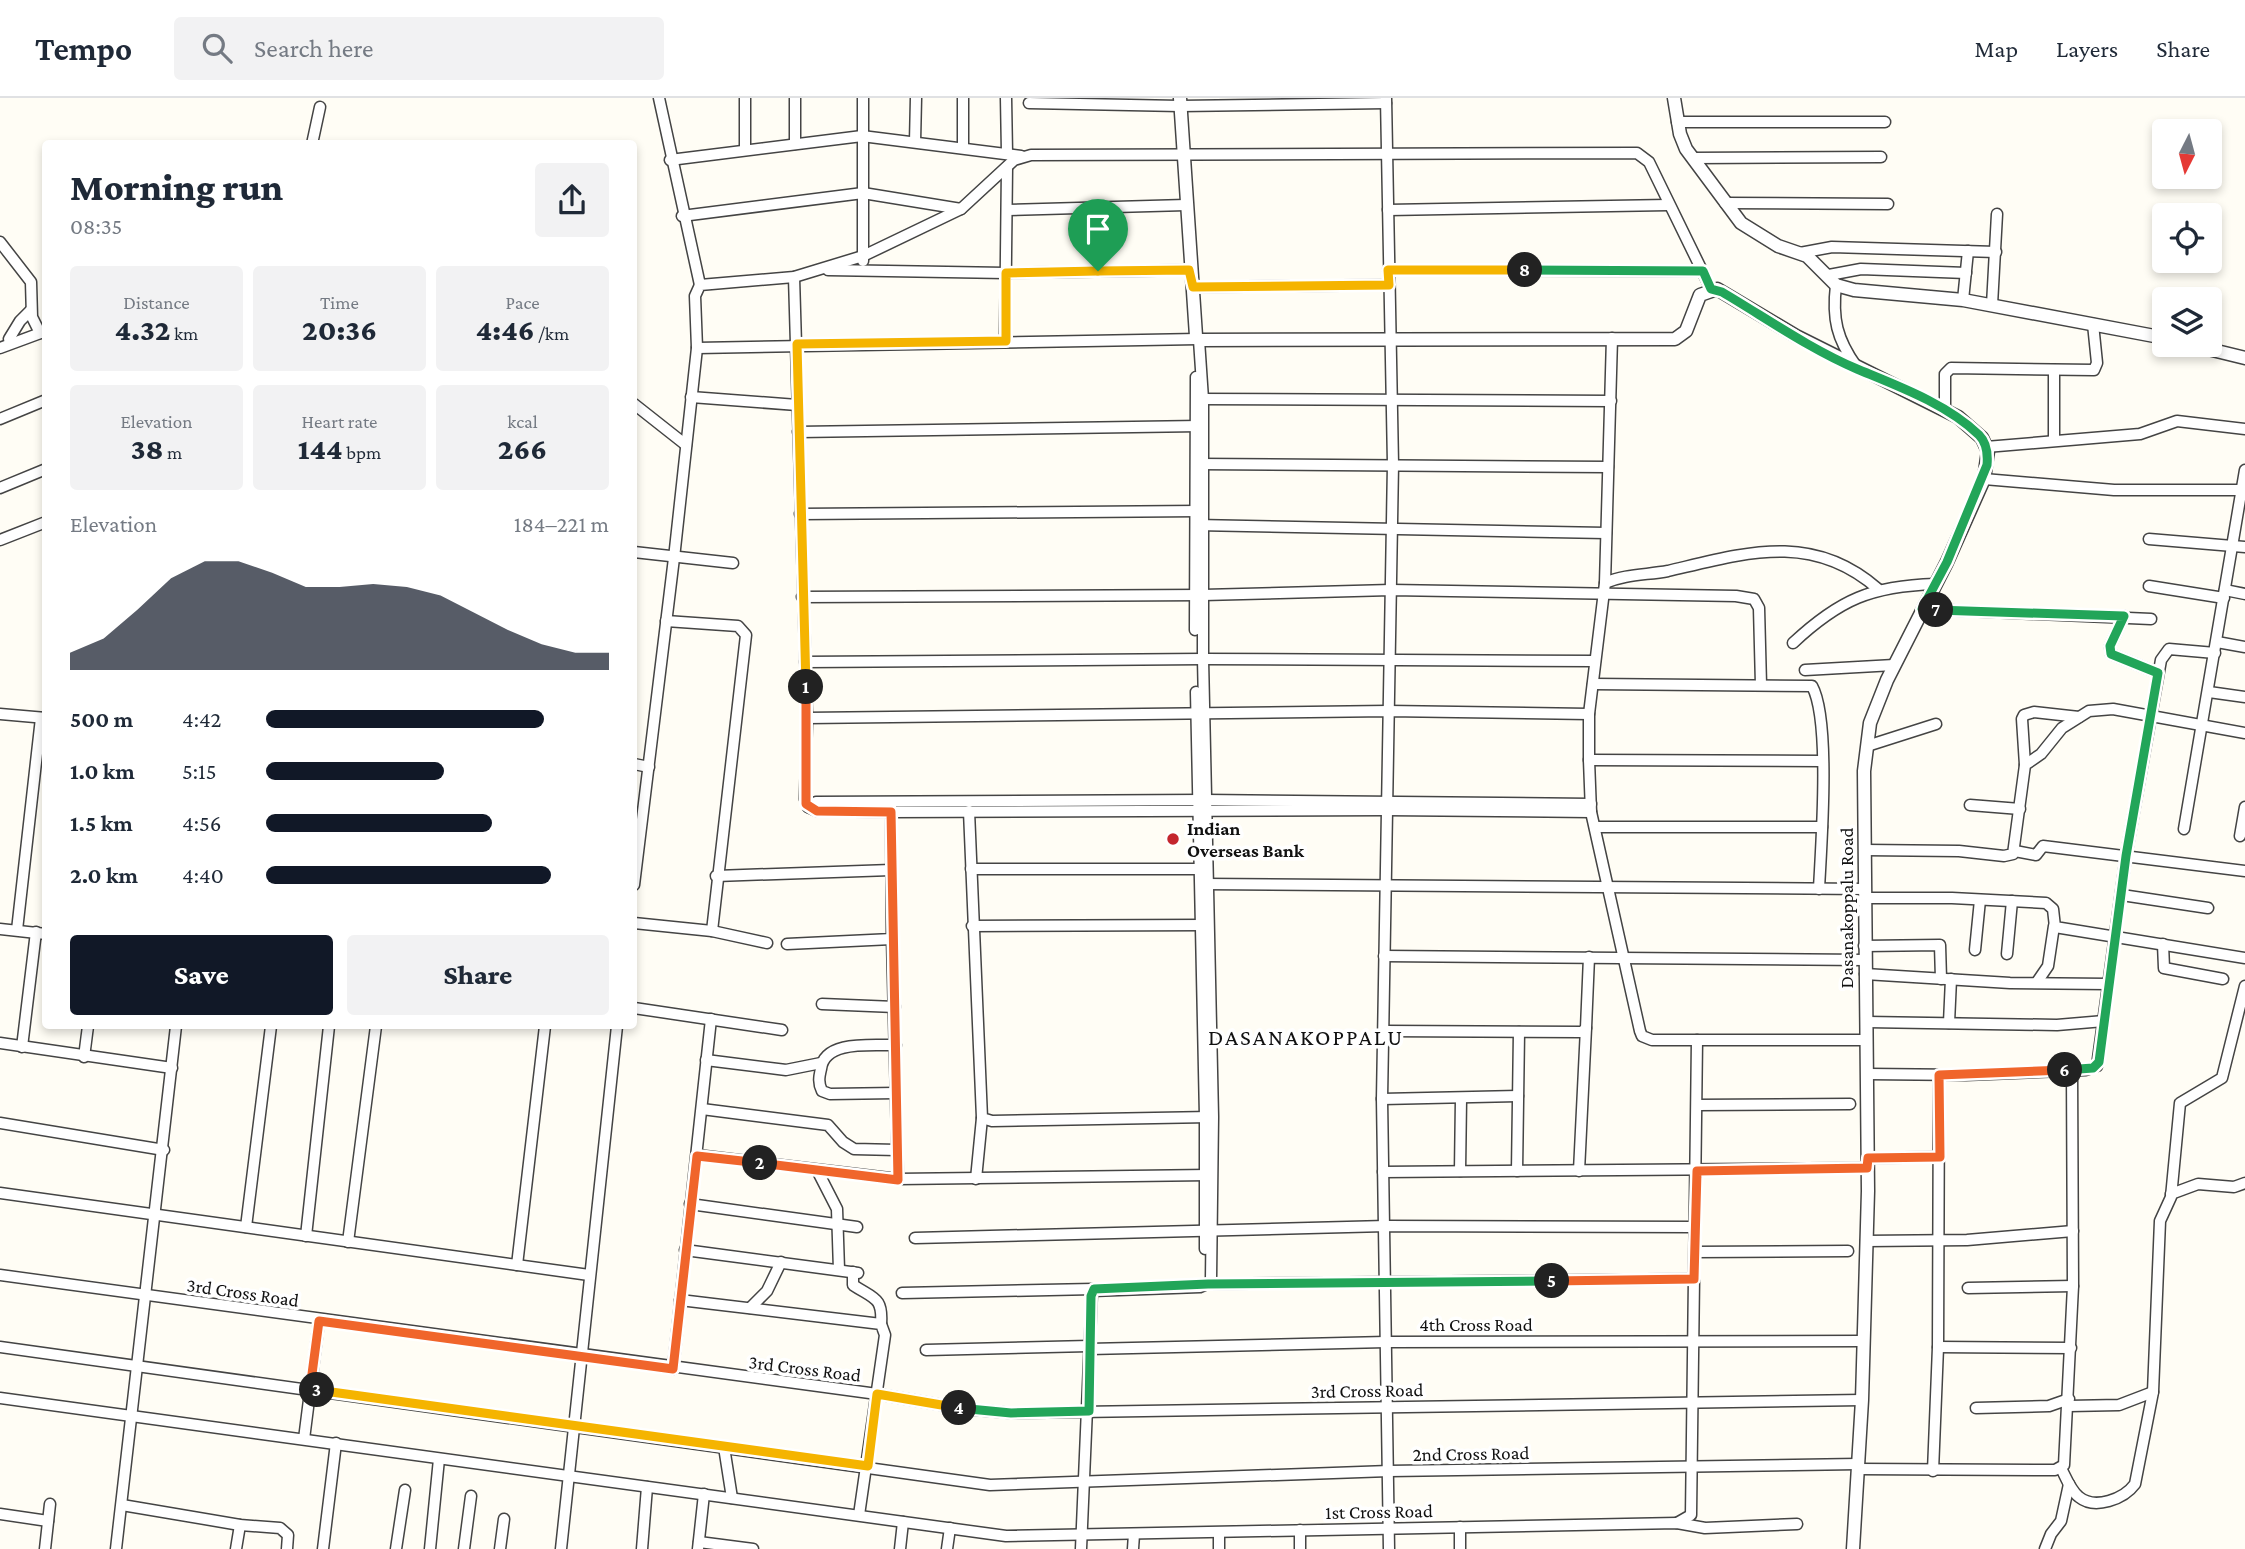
<!DOCTYPE html>
<meta charset="utf-8">
<style>
body{margin:0;font-family:"Crimson Pro",serif;background:#f2f2f3;color:#1f2937;height:100vh;display:flex;flex-direction:column;font-size:26px;white-space:nowrap}
*{box-sizing:border-box;margin:0}
p{font-size:23px;color:#747a83}
.icon{flex:none;width:38px;height:38px;fill:none;stroke:currentColor;stroke-width:2;stroke-linecap:round;stroke-linejoin:round}
.map{position:relative;flex:1;overflow:hidden}
.drawer{position:absolute;left:42px;top:42px;width:595px;height:889px;display:flex;flex-direction:column;background:#fff;border-radius:7px;box-shadow:0 4px 10px #0003}
.drawer>*{flex:none}
.needle{width:46px;rotate:186deg}
.buttons{position:absolute;left:2152px;top:21px;display:grid;gap:14px}
.buttons a{display:grid;place-items:center;width:70px;height:70px;border-radius:7px;background:#fff;box-shadow:0 4px 10px #0003;font-size:35px}
.pin{position:absolute;display:grid;place-items:center;width:60px;height:60px;color:#fff;margin:-72px -30px;border-radius:50% 50% 50% 0;rotate:-45deg;box-shadow:0 0 7px #0007}
.pin .icon{rotate:45deg}
.km{position:absolute;width:35px;height:35px;margin:-18px;border-radius:50%;background:#222;color:#fff;font-size:19px;line-height:35px;text-align:center}
.round{display:grid;place-items:center;flex:none;width:74px;height:74px;border-radius:7px;background:#f2f2f3}
.overview{display:flex;align-items:center;justify-content:space-between;height:119px;padding:0 28px}
h1{font-size:38px;font-weight:800;line-height:52px}
.stats{display:grid;grid-template-columns:repeat(3,1fr);gap:10px;height:119px;padding:7px 28px}
.stats div{display:grid;align-content:center;border-radius:7px;background:#f2f2f3;text-align:center}
.stats b{font-size:30px;font-weight:800}
.stats small{font-size:19px;font-weight:400}
.stats p{font-size:19px}
.chart{height:196px;padding:14px 28px}
.chart p{display:flex;justify-content:space-between}
.chart svg{width:100%;height:126px;margin-top:7px;fill:#111827;opacity:.7}
.action{display:flex;gap:14px;margin-top:auto;padding:14px 28px}
.action a{flex:1;height:80px;border-radius:7px;background:#111827;color:#fff;font-size:28px;font-weight:800;line-height:80px;text-align:center}
.action a+a{background:#f2f2f3;color:#1f2937}
ul{padding:0 28px;list-style:none;font-size:23px}
li{display:grid;grid-template-columns:112px 84px 1fr;align-items:center;height:52px}
li i{height:18px;border-radius:9px;background:#111827}
header{display:flex;align-items:center;gap:42px;box-sizing:border-box;height:98px;padding:0 35px;background:#fff;border-bottom:2px solid #e0e1e3}
header strong{font-size:33px}
nav{display:flex;gap:38px;margin-inline-start:auto;font-size:24px}
.search{width:490px;height:63px;background:#f2f2f3;display:flex;align-items:center;gap:18px;box-sizing:border-box;padding:0 24px;border-radius:7px;color:#747a83;font-size:26px}
.map>svg:first-child{display:block}
.lines{fill:none;stroke-linecap:round;stroke-linejoin:round}
.minor-casing{stroke:#444;stroke-width:13}
.tertiary-casing{stroke:#444;stroke-width:15}
.minor{stroke:#fff;stroke-width:10}
.tertiary{stroke:#fff;stroke-width:12}
.split-1-casing{stroke:#fff;stroke-width:14}
.split-2-casing{stroke:#fff;stroke-width:14}
.split-3-casing{stroke:#fff;stroke-width:14}
.split-4-casing{stroke:#fff;stroke-width:14}
.split-5-casing{stroke:#fff;stroke-width:14}
.split-6-casing{stroke:#fff;stroke-width:14}
.split-7-casing{stroke:#fff;stroke-width:14}
.split-8-casing{stroke:#fff;stroke-width:14}
.split-9-casing{stroke:#fff;stroke-width:14}
.split-1{stroke:#f5b400;stroke-width:9}
.split-2{stroke:#f0652b;stroke-width:9}
.split-3{stroke:#f0652b;stroke-width:9}
.split-4{stroke:#f5b400;stroke-width:9}
.split-5{stroke:#22a559;stroke-width:9}
.split-6{stroke:#f0652b;stroke-width:9}
.split-7{stroke:#22a559;stroke-width:9}
.split-8{stroke:#22a559;stroke-width:9}
.split-9{stroke:#f5b400;stroke-width:9}
.poi-dot{fill:#c4262e;stroke:#fff;stroke-width:2.5}
.labels{text-anchor:middle;stroke-width:7;stroke-linejoin:round;paint-order:stroke}
.poi-label{font-size:19px;font-weight:bold;fill:#111;stroke:#fff;text-anchor:start}
.street-label{font-size:19px;fill:#111;stroke:#fff}
.quarter-label{font-size:23px;letter-spacing:2px;fill:#111;stroke:#fff}
</style>
<header>
<strong>Tempo</strong>
<div class="search"><svg class="icon" aria-label="search" viewBox="0 0 24 24"><circle cx="10" cy="10" r="6"/><path d="M15 15l6 6"/></svg>Search here</div>
<nav><a>Map</a><a>Layers</a><a>Share</a></nav>
</header>
<div class="map">
<svg width="2245" height="1451" viewBox="0 0 2245 1451">
<rect width="100%" height="100%" fill="#fffdf5"/>
<g class="lines">
<g class="minor-casing">
<g id="minor">
<polyline points="659,0 700,187"/>
<polyline points="863,0 863,163"/>
<polyline points="1006,0 1007,55"/>
<polyline points="1386,0 1393,366 1382,1001 1389,1451"/>
<polyline points="1029,5 1180,8 1386,5"/>
<polyline points="1677,24 1885,24"/>
<polyline points="915,44 916,0"/>
<polyline points="312,46 320,9"/>
<polyline points="795,46 795,0"/>
<polyline points="963,50 963,0"/>
<polyline points="745,52 745,0"/>
<polyline points="1693,60 1881,59"/>
<polyline points="670,62 862,38 1021,58"/>
<polyline points="1725,105 1888,106"/>
<polyline points="1007,112 1186,107"/>
<polyline points="1388,112 1668,107"/>
<polyline points="682,118 863,95 961,111"/>
<polyline points="0,144 31,184 32,219 40,235"/>
<polyline points="1800,155 1832,149 1996,154"/>
<polyline points="828,172 1006,175 1189,172"/>
<polyline points="1388,172 1703,173"/>
<polyline points="1829,177 1861,171 1966,175"/>
<polyline points="794,179 807,620 805,701 808,709 817,713 891,714 1386,712 1591,714"/>
<path d="M 1836,187 C 1832,221 1837,241 1856,268"/>
<polyline points="1193,189 1389,187"/>
<polyline points="1963,202 1968,153"/>
<polyline points="1992,207 1997,116"/>
<polyline points="1612,240 1605,485 1589,616 1589,662 1591,714 1640,933 1642,938 1652,942 1867,942"/>
<polyline points="9,241 20,223 31,212"/>
<polyline points="1199,242 1203,301 1203,561 1213,1019 1211,1181 1209,1185"/>
<polyline points="1005,243 1007,69"/>
<polyline points="0,250 46,233"/>
<polyline points="697,250 1198,241"/>
<polyline points="691,299 797,307"/>
<polyline points="1199,301 1611,303"/>
<polyline points="634,306 686,347"/>
<polyline points="1945,312 1945,276 1951,270 2094,272 2097,265 2093,226"/>
<polyline points="0,321 46,302"/>
<polyline points="798,334 1200,328"/>
<polyline points="2054,341 2054,273"/>
<polyline points="1986,349 2140,336 2177,323 2245,331"/>
<polyline points="1198,366 1608,369"/>
<polyline points="1984,381 2114,392 2242,392"/>
<polyline points="0,390 46,371"/>
<polyline points="800,416 1200,413"/>
<polyline points="1196,427 1606,435"/>
<polyline points="2149,441 2245,449"/>
<polyline points="0,442 46,424"/>
<polyline points="634,454 733,465"/>
<path d="M 1605,485 C 1625,476 1647,477 1668,473 C 1745,455 1812,433 1878,491"/>
<polyline points="2149,488 2224,500"/>
<polyline points="2225,492 2245,496"/>
<polyline points="802,499 1203,497 1391,492 1736,498 1754,501 1759,510 1761,587"/>
<polyline points="1922,511 2151,521"/>
<polyline points="2124,518 2110,548 2111,556 2158,575"/>
<polyline points="666,523 738,528 746,537 712,833"/>
<polyline points="1195,532 1196,279"/>
<polyline points="2217,544 2245,549"/>
<path d="M 1793,545 C 1840,501 1872,488 1935,486"/>
<polyline points="805,564 1203,561 1595,563"/>
<polyline points="1805,572 1894,567"/>
<path d="M 1593,586 L 1812,588 C 1831,622 1821,749 1819,791"/>
<polyline points="1196,594 1205,1019 1205,1151"/>
<polyline points="2209,594 2245,599"/>
<polyline points="0,616 46,620"/>
<polyline points="807,620 1388,613 1589,616"/>
<polyline points="1867,648 1936,626"/>
<polyline points="1589,662 1822,663"/>
<polyline points="634,666 649,669"/>
<polyline points="2025,667 2022,621 2024,617 2034,614 2079,619"/>
<polyline points="1970,707 2020,711"/>
<polyline points="808,709 816,704 1205,702 1591,706"/>
<polyline points="969,713 982,1020 992,1023 1210,1019"/>
<polyline points="1595,729 1822,729"/>
<polyline points="2184,731 2245,372"/>
<polyline points="2240,738 2245,709"/>
<polyline points="1865,752 1959,753 2004,758 2013,756 2025,667 2041,656 2062,630 2089,613 2113,611 2245,635"/>
<polyline points="2015,753 2036,757 2043,748 2245,773"/>
<polyline points="971,771 1200,771"/>
<polyline points="716,778 891,772"/>
<polyline points="1203,786 1865,791"/>
<polyline points="634,787 674,460 697,250 695,198 700,187 794,179 863,158 961,111 1014,62 1031,57 1637,55 1649,64 1711,191"/>
<polyline points="2122,797 2208,810"/>
<polyline points="1865,800 1952,800 2046,805 2053,811 2055,829 2245,860"/>
<polyline points="634,825 712,833 767,845"/>
<polyline points="972,828 1205,827"/>
<polyline points="0,831 46,836"/>
<polyline points="17,832 41,620"/>
<polyline points="892,841 898,1081"/>
<polyline points="787,846 892,841 891,708"/>
<polyline points="2163,846 2164,870 2223,881"/>
<polyline points="1864,848 1940,847 1941,881"/>
<polyline points="1975,852 1980,802"/>
<polyline points="2007,856 2012,803"/>
<polyline points="1384,858 1865,862"/>
<polyline points="1865,876 2010,885 2109,886"/>
<polyline points="2037,884 2048,868 2054,828"/>
<polyline points="822,906 895,909"/>
<polyline points="634,910 782,932"/>
<polyline points="1867,924 2057,927 2104,923"/>
<polyline points="1949,925 1951,881"/>
<polyline points="1384,933 1582,934 1586,930 1589,859"/>
<polyline points="0,945 172,970"/>
<path d="M 896,947 C 874,948 824,941 821,971 C 819,979 818,985 822,993 L 830,996 L 896,995"/>
<polyline points="22,949 36,834"/>
<polyline points="84,959 88,928"/>
<polyline points="706,962 786,972 821,965"/>
<polyline points="1868,976 1966,977 2086,972 2097,968 2126,758 2161,562 2169,551 2215,555"/>
<polyline points="1382,1001 1518,998"/>
<polyline points="1697,1007 1850,1006"/>
<polyline points="702,1011 828,1027 843,1044 854,1051 897,1052"/>
<polyline points="0,1025 164,1052"/>
<polyline points="697,1057 898,1081 1209,1077"/>
<polyline points="1868,1060 1939,1059"/>
<polyline points="817,1072 837,1111 839,1172"/>
<polyline points="1460,1073 1461,1001"/>
<polyline points="1517,1073 1519,934"/>
<polyline points="1579,1073 1586,930"/>
<polyline points="1383,1074 1867,1070"/>
<polyline points="976,1081 982,1020"/>
<polyline points="0,1095 589,1177"/>
<polyline points="2171,1096 2198,1086 2234,1089 2245,1085"/>
<polyline points="690,1106 857,1129"/>
<polyline points="246,1129 271,928"/>
<polyline points="306,1138 329,928"/>
<polyline points="915,1140 1386,1128 1695,1129"/>
<polyline points="1866,1143 1967,1142 2073,1133"/>
<polyline points="348,1144 376,928"/>
<polyline points="685,1152 858,1175"/>
<polyline points="1695,1154 1848,1153"/>
<polyline points="517,1167 545,928"/>
<path d="M 853,1174 L 853,1187 C 874,1201 883,1199 881,1226"/>
<polyline points="0,1177 877,1296 965,1311 1011,1315 1862,1302"/>
<polyline points="1208,1186 1694,1181"/>
<polyline points="1968,1190 2073,1188"/>
<polyline points="902,1195 1094,1191"/>
<polyline points="680,1202 881,1226 885,1237 859,1417"/>
<polyline points="750,1210 767,1193 781,1164"/>
<polyline points="0,1249 990,1387 1389,1373 1858,1366"/>
<polyline points="1938,1249 2071,1250"/>
<polyline points="1089,1251 1386,1244 1864,1243"/>
<polyline points="926,1252 1089,1248"/>
<polyline points="673,1271 711,921"/>
<polyline points="0,1300 1006,1438 1677,1425 1705,1430 1797,1426"/>
<polyline points="2069,1308 2119,1307 2153,1294"/>
<polyline points="1976,1310 2049,1308 2069,1301"/>
<polyline points="304,1341 319,1223"/>
<polyline points="724,1349 732,1400"/>
<path d="M 2061,1370 C 2066,1380 2071,1393 2079,1399 C 2095,1412 2124,1401 2135,1386 L 2153,1294 L 2160,1123 L 2171,1099 L 2180,1005 L 2222,980 L 2245,888"/>
<polyline points="1858,1371 2055,1372 2064,1367 2073,1188 2072,972"/>
<polyline points="1933,1373 1938,1249 1939,977"/>
<polyline points="122,1407 240,1427 280,1430 288,1437 287,1451"/>
<polyline points="0,1416 48,1423"/>
<polyline points="1677,1425 1691,1417 1697,942"/>
<polyline points="1219,1435 1219,1451"/>
<polyline points="699,1444 753,1451"/>
<polyline points="45,1451 50,1406"/>
<polyline points="116,1451 176,928"/>
<polyline points="236,1451 240,1427"/>
<polyline points="323,1451 336,1345"/>
<polyline points="396,1451 405,1392"/>
<polyline points="430,1451 439,1361"/>
<polyline points="464,1451 471,1398"/>
<polyline points="500,1451 504,1421"/>
<polyline points="561,1451 617,928"/>
<polyline points="642,1451 647,1389"/>
<polyline points="698,1451 704,1396"/>
<polyline points="900,1451 903,1424"/>
<polyline points="947,1451 950,1430"/>
<polyline points="1081,1451 1092,1193 1200,1189 1209,1185"/>
<polyline points="1133,1451 1134,1436"/>
<polyline points="1300,1451 1300,1432"/>
<polyline points="1460,1451 1460,1429"/>
<polyline points="2045,1451 2051,1436 2061,1423 2069,1386"/>
</g>
</g>
<g class="tertiary-casing">
<g id="tertiary">
<polyline points="1180,0 1196,238 1199,242 1675,241 1686,233 1700,197 1717,191 1796,238 1958,319 1982,340 1988,353 1984,381 1947,464 1887,582 1870,625 1864,673 1868,1093 1862,1302 1853,1451"/>
<polyline points="1674,0 1680,36 1686,51 1741,125 1778,148 1807,158 1836,187 1854,192 1963,202 2165,240"/>
<polyline points="2192,247 2245,260"/>
</g>
</g>
<use href="#minor" class="minor"/>
<use href="#tertiary" class="tertiary"/>
</g>
<g class="lines">
<g class="split-1-casing">
<polyline id="split-1" points="806,589 797,246 1006,243 1006,175 1098,173"/>
</g>
<g class="split-2-casing">
<polyline id="split-2" points="760,1065 898,1082 891,714 817,713 806,706 806,589"/>
</g>
<g class="split-3-casing">
<polyline id="split-3" points="317,1292 310,1291 319,1223 673,1271 697,1058 760,1065"/>
</g>
<g class="split-4-casing">
<polyline id="split-4" points="317,1292 868,1368 877,1296 959,1310"/>
</g>
<g class="split-5-casing">
<polyline id="split-5" points="959,1310 1011,1315 1089,1313 1091,1198 1094,1191 1208,1186 1552,1183"/>
</g>
<g class="split-6-casing">
<polyline id="split-6" points="1552,1183 1694,1181 1697,1073 1867,1070 1868,1060 1940,1059 1939,977 2065,972"/>
</g>
<g class="split-7-casing">
<polyline id="split-7" points="1936,512 2124,518 2110,548 2111,556 2158,575 2126,758 2099,964 2093,970 2065,972"/>
</g>
<g class="split-8-casing">
<path id="split-8" d="M 1525,172 L 1703,173 L 1711,191 L 1722,194 C 1766,220 1810,251 1857,271 C 1898,288 1947,306 1979,337 C 1987,345 1988,356 1987,367 L 1947,464 L 1922,511 L 1936,512"/>
</g>
<g class="split-9-casing">
<polyline id="split-9" points="1098,173 1189,172 1193,189 1389,187 1388,172 1525,172"/>
</g>
<use href="#split-1" class="split-1"/>
<use href="#split-2" class="split-2"/>
<use href="#split-3" class="split-3"/>
<use href="#split-4" class="split-4"/>
<use href="#split-5" class="split-5"/>
<use href="#split-6" class="split-6"/>
<use href="#split-7" class="split-7"/>
<use href="#split-8" class="split-8"/>
<use href="#split-9" class="split-9"/>
</g>
<circle class="poi-dot" cx="1173" cy="741" r="7"/>
<g class="labels">
<g class="poi-label">
<text x="1187" y="737">Indian<tspan x="1187" dy="22">Overseas Bank</tspan></text>
</g>
<g class="street-label">
<text transform="translate(1846 810) rotate(-90)" y="7">Dasanakoppalu Road</text>
<text transform="translate(243 1194) rotate(8)" y="7">3rd Cross Road</text>
<text x="1476" y="1233">4th Cross Road</text>
<text transform="translate(805 1270) rotate(7)" y="7">3rd Cross Road</text>
<text transform="translate(1367 1292) rotate(-1)" y="7">3rd Cross Road</text>
<text transform="translate(1471 1355) rotate(-1)" y="7">2nd Cross Road</text>
<text transform="translate(1379 1413) rotate(-1)" y="7">1st Cross Road</text>
</g>
<g class="quarter-label">
<text x="1306" y="947">DASANAKOPPALU</text>
</g>
</g>
</svg>
<div class="buttons">
<a><svg class="needle" viewBox="-14 -14 28 28"><path d="M0-13l5 13h-10z" fill="#e53935"/><path d="M0 13l5-13h-10z" fill="#747a83"/></svg></a>
<a><svg class="icon" aria-label="locate" viewBox="0 0 24 24"><circle cx="12" cy="12" r="6"/><path d="M12 2v4M12 18v4M2 12h4M18 12h4"/></svg></a>
<a><svg class="icon" aria-label="layers" viewBox="0 0 24 24"><path d="M12 4l9 5-9 5-9-5zM3 14l9 5 9-5"/></svg></a>
</div>
<div class="pin" style="left:1098px;top:173px;background:#1e9e55"><svg class="icon" aria-label="arrive" viewBox="0 0 24 24"><path d="M6 21V4h12l-3 4 3 4H6"/></svg></div>
<b class="km" style="left:806px;top:589px">1</b>
<b class="km" style="left:760px;top:1065px">2</b>
<b class="km" style="left:317px;top:1292px">3</b>
<b class="km" style="left:959px;top:1310px">4</b>
<b class="km" style="left:1552px;top:1183px">5</b>
<b class="km" style="left:2065px;top:972px">6</b>
<b class="km" style="left:1936px;top:512px">7</b>
<b class="km" style="left:1525px;top:172px">8</b>
<section class="drawer">
<div class="overview"><div><h1>Morning run</h1><p>08:35</p></div><a class="round"><svg class="icon" aria-label="share" viewBox="0 0 24 24"><path d="M12 15V3M7 8l5-5 5 5M5 13v7h14v-7"/></svg></a></div>
<div class="stats">
<div><p>Distance</p><b>4.32<small> km</small></b></div>
<div><p>Time</p><b>20:36</b></div>
<div><p>Pace</p><b>4:46<small> /km</small></b></div>
</div>
<div class="stats">
<div><p>Elevation</p><b>38<small> m</small></b></div>
<div><p>Heart rate</p><b>144<small> bpm</small></b></div>
<div><p>kcal</p><b>266</b></div>
</div>
<div class="chart"><p><span>Elevation</span>184–221 m</p>
<svg viewBox="0 0 160 44" preserveAspectRatio="none"><path d="M0 44V38L10 33L20 23L30 12L40 6L50 6L60 10L70 15L80 15L90 14L100 15L110 18L120 24L130 30L140 35L150 38L160 38V44z"/></svg>
</div>
<ul>
<li><b>500 m</b>4:42<i style="width:81%"></i></li>
<li><b>1.0 km</b>5:15<i style="width:52%"></i></li>
<li><b>1.5 km</b>4:56<i style="width:66%"></i></li>
<li><b>2.0 km</b>4:40<i style="width:83%"></i></li>
</ul>
<div class="action"><a>Save</a><a>Share</a></div>
</section>
</div>
